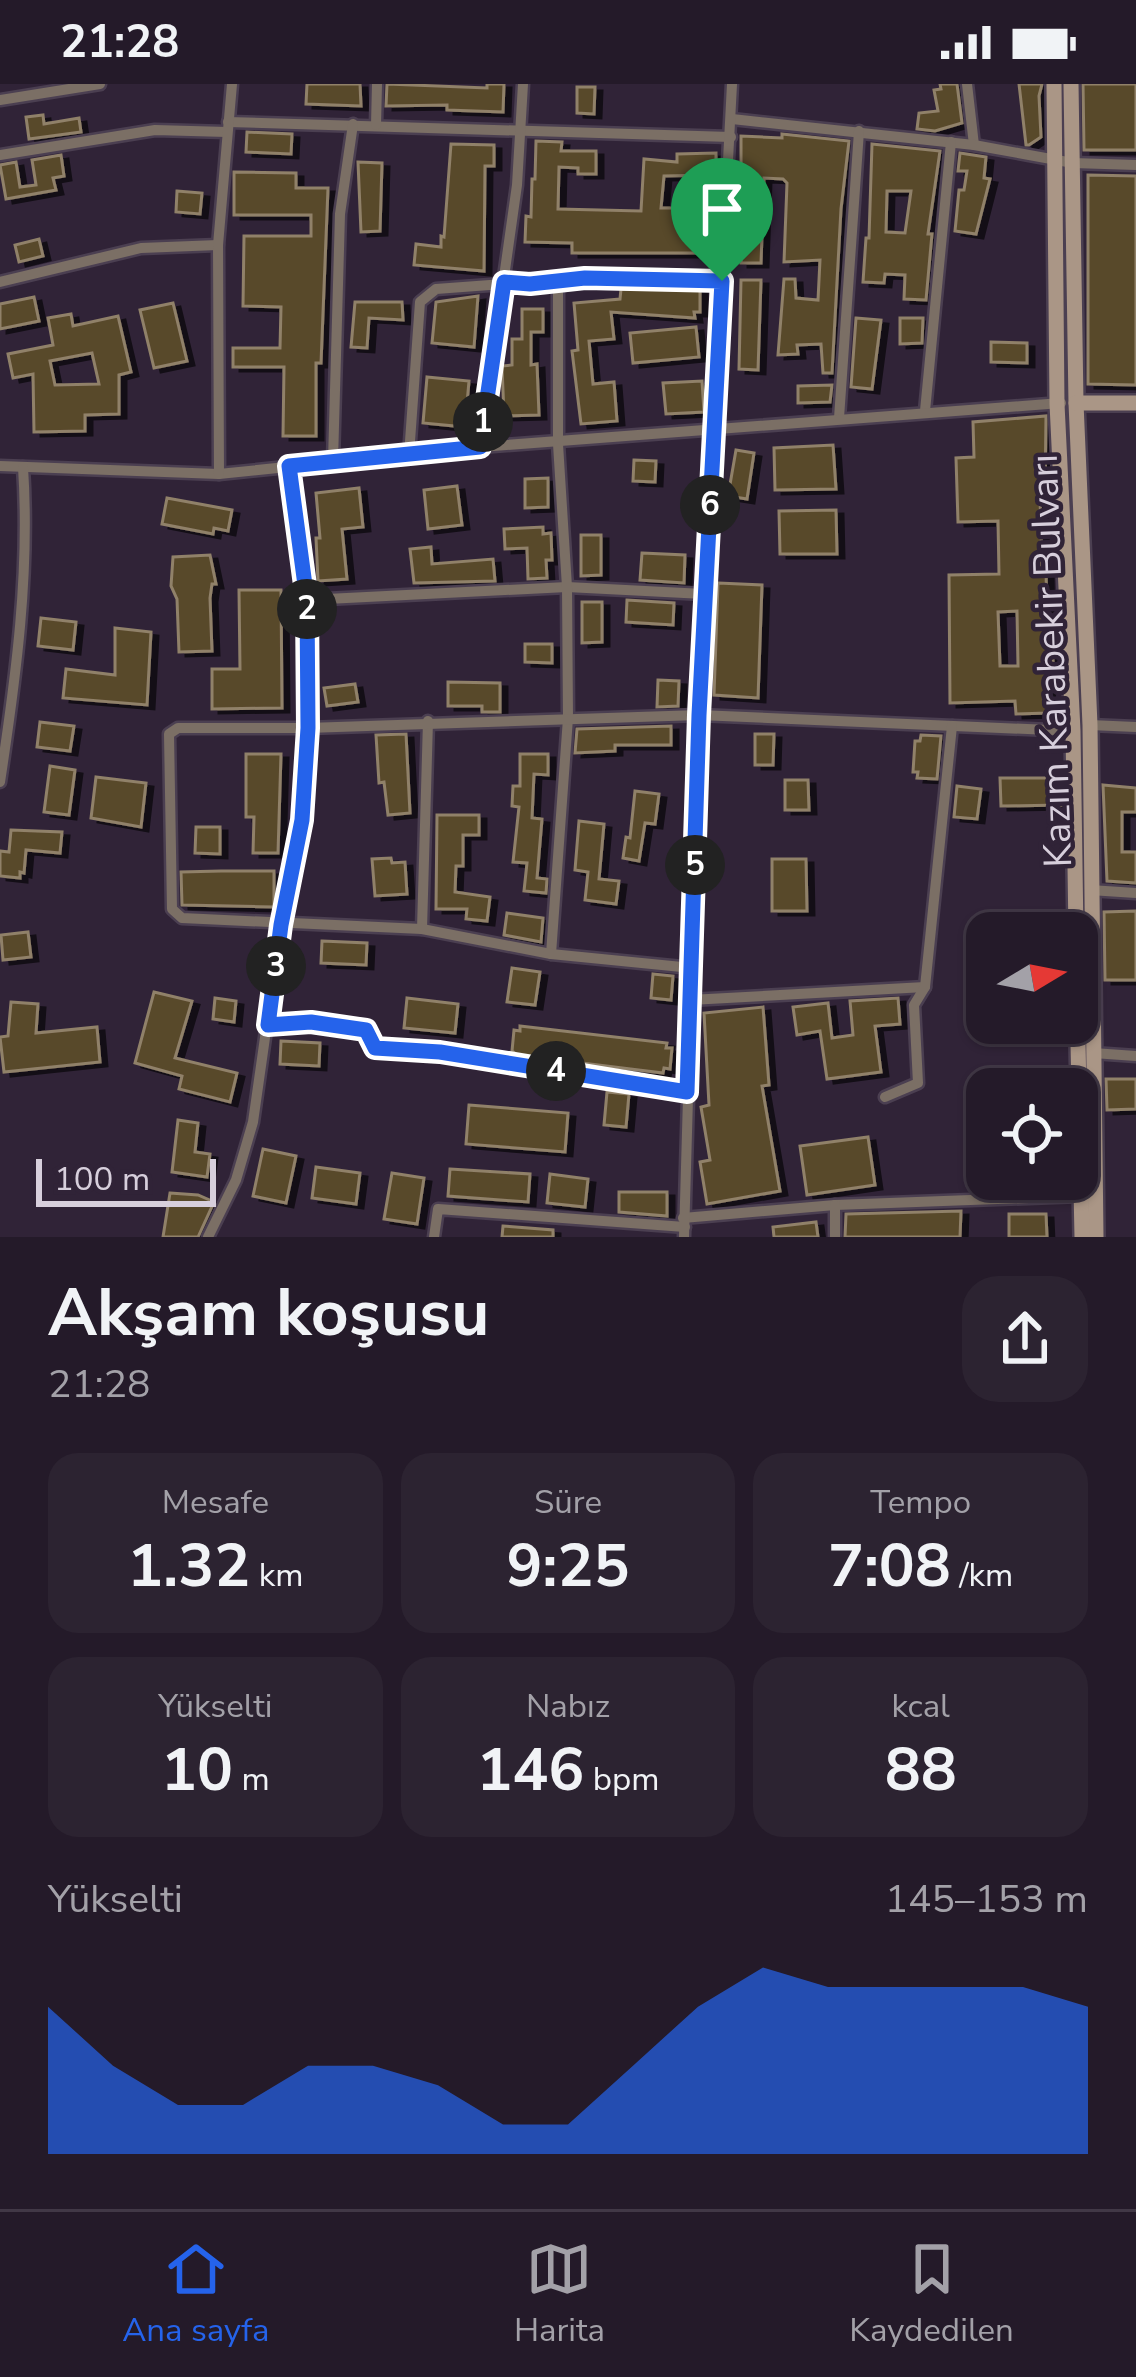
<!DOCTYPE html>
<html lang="tr">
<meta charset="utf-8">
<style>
body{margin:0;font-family:"Nunito Sans",sans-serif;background:#2c2331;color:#f1f3f6;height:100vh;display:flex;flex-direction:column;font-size:45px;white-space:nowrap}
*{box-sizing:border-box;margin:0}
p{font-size:39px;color:#a3a1a8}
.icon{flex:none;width:66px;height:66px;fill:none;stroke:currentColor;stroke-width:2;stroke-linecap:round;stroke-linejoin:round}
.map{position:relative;height:1153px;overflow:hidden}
.panel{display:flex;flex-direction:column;background:#241a29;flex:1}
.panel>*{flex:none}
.needle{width:78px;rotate:80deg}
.controls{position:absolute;left:966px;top:828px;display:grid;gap:24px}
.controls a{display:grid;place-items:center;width:132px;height:132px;border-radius:24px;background:#241a29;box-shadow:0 3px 9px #0004,0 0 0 3px #413846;font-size:60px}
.scale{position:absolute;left:36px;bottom:30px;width:180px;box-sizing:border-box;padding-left:12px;border:6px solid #d7cfdc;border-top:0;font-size:33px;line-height:42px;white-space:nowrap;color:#d7cfdc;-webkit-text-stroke:9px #302337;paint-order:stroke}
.pin{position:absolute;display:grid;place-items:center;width:102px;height:102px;color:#fff;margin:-123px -51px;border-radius:50% 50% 50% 0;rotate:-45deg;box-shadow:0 0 12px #0007}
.pin .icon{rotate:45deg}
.km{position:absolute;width:60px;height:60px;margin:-30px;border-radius:50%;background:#222;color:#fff;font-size:33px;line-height:60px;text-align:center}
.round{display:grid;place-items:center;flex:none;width:126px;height:126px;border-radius:36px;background:#2c2331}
.overview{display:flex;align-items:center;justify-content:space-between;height:204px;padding:0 48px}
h1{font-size:66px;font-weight:700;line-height:90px}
.figures{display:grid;grid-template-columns:repeat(3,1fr);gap:18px;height:204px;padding:12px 48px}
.figures div{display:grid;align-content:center;border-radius:30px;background:#2c2331;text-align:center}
.figures b{font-size:60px;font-weight:700}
.figures small{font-size:33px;font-weight:400}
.figures p{font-size:33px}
.chart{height:336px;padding:24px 48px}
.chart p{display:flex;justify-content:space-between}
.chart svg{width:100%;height:216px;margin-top:12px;fill:#2563eb;opacity:.7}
.status{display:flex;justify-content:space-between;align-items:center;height:84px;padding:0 60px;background:#241a29;direction:ltr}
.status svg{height:33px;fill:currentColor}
.tabs{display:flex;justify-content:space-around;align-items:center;height:168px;border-top:3px solid #413846;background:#241a29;font-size:33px;color:#a3a1a8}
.tabs a{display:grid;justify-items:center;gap:6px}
.tabs .active{color:#2563eb}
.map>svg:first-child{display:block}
.building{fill:#59482c;stroke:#908169;stroke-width:3;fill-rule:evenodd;filter:url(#shadow)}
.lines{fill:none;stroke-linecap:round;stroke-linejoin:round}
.street-casing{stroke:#4b3f51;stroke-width:15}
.secondary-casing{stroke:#4b3f51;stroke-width:20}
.street{stroke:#7b6f65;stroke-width:10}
.secondary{stroke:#aa9686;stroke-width:15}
.route-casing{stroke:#fff;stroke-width:24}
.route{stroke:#2563eb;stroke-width:15}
.labels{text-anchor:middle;stroke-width:9;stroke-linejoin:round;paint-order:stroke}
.street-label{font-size:39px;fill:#d7cfdc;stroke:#302337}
</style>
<div class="status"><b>21:28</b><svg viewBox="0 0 49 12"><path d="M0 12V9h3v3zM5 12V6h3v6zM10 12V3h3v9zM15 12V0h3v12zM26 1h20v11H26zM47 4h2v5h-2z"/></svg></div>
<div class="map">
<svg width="1136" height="1153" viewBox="0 0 1136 1153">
<defs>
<filter id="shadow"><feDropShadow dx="7" dy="4" stdDeviation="0" flood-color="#0009"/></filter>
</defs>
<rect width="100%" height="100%" fill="#302337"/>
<g class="building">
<polygon points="307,0 360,0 361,22 306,20"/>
<polygon points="387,0 487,4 487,0 504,0 503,28 447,26 447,21 386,22"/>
<polygon points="940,0 957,0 962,39 935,47 917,45 919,29 938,27 934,6 941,5"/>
<polygon points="1019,0 1042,0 1039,12 1041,53 1029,61 1026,61"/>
<polygon points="1083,0 1136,0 1136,66 1084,66"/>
<polygon points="577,3 595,3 594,30 577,29"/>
<polygon points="43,31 44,40 79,34 81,48 29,55 26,33"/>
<polygon points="247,48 292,50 291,70 246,68"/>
<polygon points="782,50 849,57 841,125 832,289 823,289 821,260 797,261 798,270 778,271 784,195 795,195 796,214 818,216 820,176 784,178 787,99 783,95 764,94 761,179 741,179 741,52 782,54"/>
<polygon points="536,57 562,58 561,67 596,67 596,90 578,90 578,84 559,83 558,125 641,127 644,75 677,78 677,70 716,69 716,91 664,92 661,124 705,124 700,169 572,169 572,159 525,158 526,132 531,133 532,95 535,95"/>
<polygon points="451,60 494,61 494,82 485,82 484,187 414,181 416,160 441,163 441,152 444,153"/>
<path d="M 872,60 L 940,67 L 928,150 L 932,150 L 926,216 L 904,215 L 905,191 L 885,190 L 884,199 L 863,198 L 866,154 L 869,154 ZM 887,107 L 911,107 L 905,149 L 886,148 Z"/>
<polygon points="960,69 986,73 984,94 990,95 976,150 955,147 959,106 964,106 967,87 958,87"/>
<polygon points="61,71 64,92 53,94 56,106 6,115 0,81 16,78 20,103 36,101 32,76"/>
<polygon points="358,78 382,79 380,147 361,148"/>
<polygon points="234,88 296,89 296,104 328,104 321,279 316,279 316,352 283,352 284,283 233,283 233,264 280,264 281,223 243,222 244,152 311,152 311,131 234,131"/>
<polygon points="1088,91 1136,92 1136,301 1088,300"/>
<polygon points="177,107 202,109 200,130 176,128"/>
<polygon points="39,155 43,172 19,178 15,161"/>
<polygon points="741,196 761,196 758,286 739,285"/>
<polygon points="621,205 700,206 700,228 694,228 695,234 611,228 614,255 589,257 593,300 614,298 617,337 581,340 572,267 578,266 574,219 620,215"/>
<polygon points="478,212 474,263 432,259 436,218"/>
<polygon points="34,213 39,237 0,245 0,220"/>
<polygon points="355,218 402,218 403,236 369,234 367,264 351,263"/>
<polygon points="173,219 187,277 154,284 140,226"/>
<polygon points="522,225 543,225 543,248 531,248 531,281 537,280 539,331 504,332 502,282 512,281 512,255 522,255"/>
<path d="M 71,230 L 73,242 L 118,232 L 131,288 L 119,291 L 119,330 L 85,331 L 85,347 L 34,348 L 33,290 L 13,294 L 8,270 L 53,261 L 48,234 ZM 92,269 L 99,300 L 55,301 L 50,277 Z"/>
<polygon points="856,234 881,236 872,305 851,303"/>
<polygon points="900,234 923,234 922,259 900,260"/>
<polygon points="696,243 699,273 633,279 630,249"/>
<polygon points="991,258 1027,259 1027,279 991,278"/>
<polygon points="427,293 469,297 465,343 423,339"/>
<polygon points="702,297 704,328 666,330 663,299"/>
<polygon points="832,301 830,318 798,319 798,302"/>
<path d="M 1046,332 L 1045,412 L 1040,412 L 1042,485 L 1046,485 L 1047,538 L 1052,538 L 1053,579 L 1047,580 L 1048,629 L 1016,630 L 1015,617 L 950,619 L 949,491 L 999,490 L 998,437 L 958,438 L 956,374 L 974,373 L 973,338 ZM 1017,527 L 1018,582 L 1000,582 L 998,528 Z"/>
<polygon points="833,361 836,405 775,406 774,364"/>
<polygon points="736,366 754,369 747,415 728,412"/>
<polygon points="634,376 656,377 655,398 633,397"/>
<polygon points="548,394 548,423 525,424 525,395"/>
<polygon points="457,402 462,441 428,445 424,406"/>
<polygon points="359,404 363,443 342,445 347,495 318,497 316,454 320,454 316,409"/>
<polygon points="167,414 232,426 228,447 214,444 213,450 162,440"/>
<polygon points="836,426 837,470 780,470 779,427"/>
<polygon points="543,443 543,450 551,449 552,476 546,476 547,494 528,495 527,464 505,465 504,445"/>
<polygon points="581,451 601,451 601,491 581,492"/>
<polygon points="431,463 432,480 493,475 495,497 414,499 410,465"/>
<polygon points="642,469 685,471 684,499 640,496"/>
<polygon points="210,471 216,500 212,500 210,514 212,567 179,568 177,515 171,502 173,473"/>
<polygon points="718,499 762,501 758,614 714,611"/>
<polygon points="239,506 281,506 282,624 212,625 212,585 240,585"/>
<polygon points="627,516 674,519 673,541 626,538"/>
<polygon points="582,518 602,518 602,558 582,559"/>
<polygon points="41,534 76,538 73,566 38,562"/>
<polygon points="115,544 151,548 147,621 63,614 66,585 115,591"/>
<polygon points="525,560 552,560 552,579 525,578"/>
<polygon points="658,596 679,597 678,622 657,623"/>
<polygon points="448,598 500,599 500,628 482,628 482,622 448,622"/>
<polygon points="355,600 358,618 327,622 324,604"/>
<polygon points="40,638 74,642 70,667 37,663"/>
<polygon points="671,642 671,661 615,661 615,667 575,669 577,645"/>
<polygon points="406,650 410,729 388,731 384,698 379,699 376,651"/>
<polygon points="755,650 774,650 773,681 755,681"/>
<polygon points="921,651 941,652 937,695 917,694 918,688 913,688 915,657 920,657"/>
<polygon points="246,670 281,670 278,769 253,769 254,733 246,733"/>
<polygon points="520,670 548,670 548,691 534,690 532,734 542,735 537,794 547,795 546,809 524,807 527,779 513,778 519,723 512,722 513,702 520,702"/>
<polygon points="50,682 75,686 69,731 44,728"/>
<polygon points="96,693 146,699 141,743 91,734"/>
<polygon points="1000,694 1062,694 1062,721 1001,722"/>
<polygon points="785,696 808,696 809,726 785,726"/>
<polygon points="1103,701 1136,704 1136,728 1122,728 1122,768 1136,768 1136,799 1107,797"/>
<polygon points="957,702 981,705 977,735 954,733"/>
<polygon points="635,707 659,710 655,740 645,739 639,777 623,774 626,753 630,754"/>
<polygon points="437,731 479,731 479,751 463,751 463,782 456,782 455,808 490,813 487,837 466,835 467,825 436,825"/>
<polygon points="579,737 604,740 599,795 619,797 616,820 585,816 588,788 575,786"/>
<polygon points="196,743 220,743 220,770 195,769"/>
<polygon points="11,746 62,748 60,769 26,766 24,789 20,788 20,794 0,792 0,767 9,768"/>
<polygon points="391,774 392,779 405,778 407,810 375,812 372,775"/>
<polygon points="772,775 806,775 807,827 772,827"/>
<polygon points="221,787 274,787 274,823 182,821 181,788"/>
<polygon points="1136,827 1136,896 1105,896 1104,828"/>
<polygon points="507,829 543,834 541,858 504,851"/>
<polygon points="28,848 31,873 3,876 1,851"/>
<polygon points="322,857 367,859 366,881 321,879"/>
<polygon points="512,884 540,888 535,921 507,918"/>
<polygon points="653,890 673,892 671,916 651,914"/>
<polygon points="154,908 192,917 175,974 237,989 230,1018 179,1005 182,992 135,979"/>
<polygon points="215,914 236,917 234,938 213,935"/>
<polygon points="407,914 458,920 455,949 404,944"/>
<polygon points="898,914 900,940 875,942 881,988 827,995 820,947 797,951 793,923 828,919 832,954 853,951 850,917"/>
<polygon points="11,918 38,920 36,949 97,943 100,978 4,988 0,953 8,952"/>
<polygon points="763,923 769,1001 762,1002 780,1107 707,1120 700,1078 710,1076 701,1023 709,1021 704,929"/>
<polygon points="520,942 667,959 666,964 672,964 670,985 664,984 663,989 517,971 512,967 514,946 520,947"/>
<polygon points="281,957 320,959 319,982 280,980"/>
<polygon points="1106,995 1136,995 1136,1025 1107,1026"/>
<polygon points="607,1008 629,1010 626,1043 604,1041"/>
<polygon points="469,1021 568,1029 565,1068 466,1060"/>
<polygon points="178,1036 198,1039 195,1068 210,1070 207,1093 172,1088"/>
<polygon points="868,1053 875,1101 807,1111 800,1062"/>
<polygon points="263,1065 296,1072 286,1119 253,1112"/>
<polygon points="316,1083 360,1089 356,1120 312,1114"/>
<polygon points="450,1085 530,1090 528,1118 448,1112"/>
<polygon points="392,1089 424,1094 417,1140 384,1135"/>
<polygon points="550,1090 588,1095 585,1123 547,1119"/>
<polygon points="619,1108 667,1108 667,1132 619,1128"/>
<polygon points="170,1109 198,1111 214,1118 198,1153 163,1153"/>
<polygon points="961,1127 960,1153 845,1153 846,1130"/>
<polygon points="1009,1130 1046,1130 1047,1153 1009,1153"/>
<polygon points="816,1138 818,1153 774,1153 773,1143"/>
<polygon points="503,1142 553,1146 553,1153 502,1153"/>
</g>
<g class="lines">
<g class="street-casing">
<g id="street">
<polyline points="967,0 974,61"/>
<polyline points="0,16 100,0"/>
<polyline points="732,35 974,61 1073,79 1136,81"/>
<polyline points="228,38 731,53"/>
<polyline points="376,41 377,0"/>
<polyline points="0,71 155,46 227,48"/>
<polyline points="0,198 141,164 218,161"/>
<polyline points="925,327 951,58"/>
<polyline points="839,334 859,47"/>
<polyline points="480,363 517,101 523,0"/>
<polyline points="409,371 420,218 436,205 585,194 722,197"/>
<polyline points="333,377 340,130 353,40"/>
<polyline points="0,382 219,390 480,363 1061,319"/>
<polyline points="219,390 218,161 232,0"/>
<polyline points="307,516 567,503 704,510"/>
<polyline points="1090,641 1136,643"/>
<path d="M 0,698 C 16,593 30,489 23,383"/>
<polyline points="1090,806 1136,809"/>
<polyline points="422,845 428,637"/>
<polyline points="551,870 568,634 567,503 558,360 558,196"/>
<polyline points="692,884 551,870 422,845 182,834 172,825 169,650 178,644 307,644 699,631 1073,647"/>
<polyline points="690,916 925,903"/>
<polyline points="268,941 311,938 366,946 375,964 440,968 687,1008"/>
<polyline points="1093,969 1136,972"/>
<polyline points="885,1013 918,999 914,921 925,903 952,642"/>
<polyline points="683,1134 835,1121 1081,1112"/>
<polyline points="208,1153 236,1096 253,1038 281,841 301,736 307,644 307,516 289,382"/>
<polyline points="434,1153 438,1125 685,1143"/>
<polyline points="684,1153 699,631 732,0"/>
<polyline points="835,1153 835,1121"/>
</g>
</g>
<g class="secondary-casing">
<g id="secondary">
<polyline points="1054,0 1057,320 1073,647 1076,849"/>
<polyline points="1071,0 1076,319 1090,641 1096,1153"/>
<polyline points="1076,319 1136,319"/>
<polyline points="1077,910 1082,1153"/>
</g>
</g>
<use href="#street" class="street"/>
<use href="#secondary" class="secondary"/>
</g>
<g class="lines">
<g class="route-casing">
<polygon id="route" points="585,194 722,197 699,631 687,1008 440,968 375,964 366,946 311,938 268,941 281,841 302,736 308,644 307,516 289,382 480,363 504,198 530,200"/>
</g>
<use href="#route" class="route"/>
</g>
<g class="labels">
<g class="street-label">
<text transform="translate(1050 577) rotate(-92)" y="14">Kazım Karabekir Bulvarı</text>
</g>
</g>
</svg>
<div class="controls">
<a><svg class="needle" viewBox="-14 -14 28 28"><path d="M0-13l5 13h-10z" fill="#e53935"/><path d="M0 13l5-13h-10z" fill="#a3a1a8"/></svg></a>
<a><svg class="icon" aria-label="locate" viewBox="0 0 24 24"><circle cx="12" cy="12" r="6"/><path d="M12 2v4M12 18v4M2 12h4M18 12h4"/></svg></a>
</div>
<div class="scale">100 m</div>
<div class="pin" style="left:722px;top:197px;background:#1e9e55"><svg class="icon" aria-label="arrive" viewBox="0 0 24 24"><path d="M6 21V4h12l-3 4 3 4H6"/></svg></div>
<b class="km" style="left:483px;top:338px">1</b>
<b class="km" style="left:307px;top:525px">2</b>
<b class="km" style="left:276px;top:882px">3</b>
<b class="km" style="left:556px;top:987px">4</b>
<b class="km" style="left:695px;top:781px">5</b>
<b class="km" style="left:710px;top:421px">6</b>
</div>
<section class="panel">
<div class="overview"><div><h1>Akşam koşusu</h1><p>21:28</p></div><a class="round"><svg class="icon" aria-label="share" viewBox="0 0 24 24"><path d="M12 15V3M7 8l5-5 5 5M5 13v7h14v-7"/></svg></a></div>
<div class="figures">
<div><p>Mesafe</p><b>1.32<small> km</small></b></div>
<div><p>Süre</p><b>9:25</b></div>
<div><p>Tempo</p><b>7:08<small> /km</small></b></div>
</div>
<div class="figures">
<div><p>Yükselti</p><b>10<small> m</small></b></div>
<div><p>Nabız</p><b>146<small> bpm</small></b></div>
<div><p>kcal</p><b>88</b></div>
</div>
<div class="chart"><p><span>Yükselti</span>145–153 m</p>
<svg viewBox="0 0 160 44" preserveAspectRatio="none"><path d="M0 44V14L10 26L20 34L30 34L40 26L50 26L60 30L70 38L80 38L90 26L100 14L110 6L120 10L130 10L140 10L150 10L160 14V44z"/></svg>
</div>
</section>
<nav class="tabs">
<a class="active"><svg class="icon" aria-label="home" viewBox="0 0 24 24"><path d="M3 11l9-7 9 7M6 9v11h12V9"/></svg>Ana sayfa</a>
<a><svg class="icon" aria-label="map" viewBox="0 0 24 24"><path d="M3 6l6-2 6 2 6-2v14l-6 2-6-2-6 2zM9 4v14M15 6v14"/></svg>Harita</a>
<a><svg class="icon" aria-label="saved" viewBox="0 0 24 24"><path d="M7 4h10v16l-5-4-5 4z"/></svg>Kaydedilen</a>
</nav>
